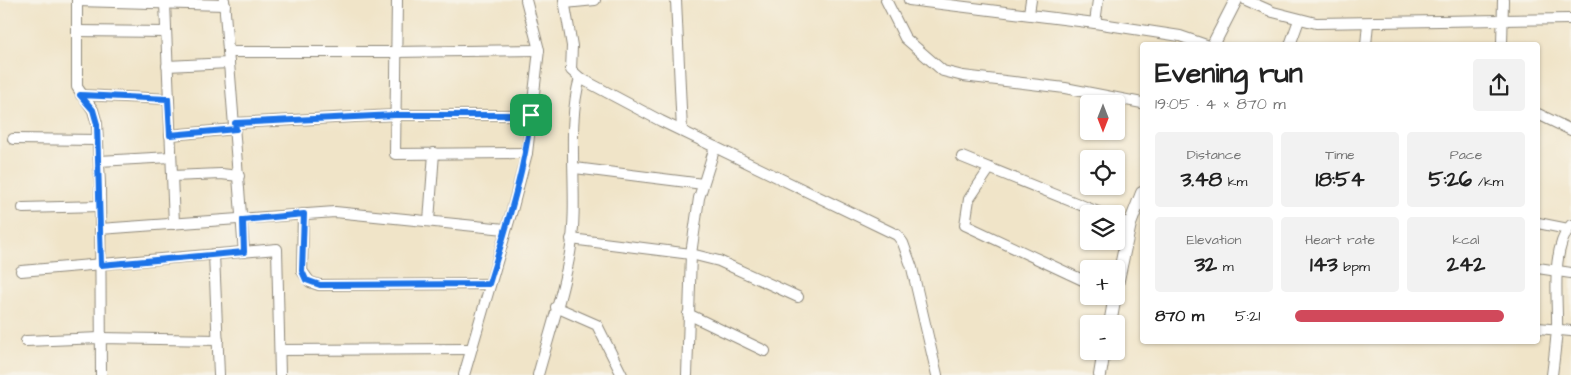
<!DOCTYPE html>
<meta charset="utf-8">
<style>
body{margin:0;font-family:"Architects Daughter",sans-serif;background:#f2f2f2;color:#222;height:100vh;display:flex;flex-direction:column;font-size:19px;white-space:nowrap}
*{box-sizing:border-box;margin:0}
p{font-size:16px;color:#767676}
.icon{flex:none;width:28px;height:28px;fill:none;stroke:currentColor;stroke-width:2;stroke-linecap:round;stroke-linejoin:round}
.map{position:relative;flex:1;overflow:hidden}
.sheet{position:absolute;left:1140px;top:42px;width:400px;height:302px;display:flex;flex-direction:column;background:#fff;border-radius:5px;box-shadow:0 1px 4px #0004}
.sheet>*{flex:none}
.needle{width:32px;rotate:180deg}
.fabs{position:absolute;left:1080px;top:95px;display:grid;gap:10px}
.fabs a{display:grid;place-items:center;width:45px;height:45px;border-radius:5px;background:#fff;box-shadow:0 1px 4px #0004;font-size:25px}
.pin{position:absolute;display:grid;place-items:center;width:42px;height:42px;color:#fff;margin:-21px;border-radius:10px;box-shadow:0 2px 8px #0006}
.round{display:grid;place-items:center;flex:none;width:52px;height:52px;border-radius:5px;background:#f2f2f2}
.summary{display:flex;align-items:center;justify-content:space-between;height:85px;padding:0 15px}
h1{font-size:28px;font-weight:700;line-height:38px}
.metrics{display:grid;grid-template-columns:repeat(3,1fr);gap:8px;height:85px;padding:5px 15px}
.metrics div{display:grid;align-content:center;border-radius:5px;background:#f2f2f2;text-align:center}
.metrics b{font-size:21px;font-weight:700}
.metrics small{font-size:14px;font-weight:400}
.metrics p{font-size:14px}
ul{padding:0 15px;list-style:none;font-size:16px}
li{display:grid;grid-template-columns:80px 60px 1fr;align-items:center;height:38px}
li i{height:12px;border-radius:6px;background:#d1495b}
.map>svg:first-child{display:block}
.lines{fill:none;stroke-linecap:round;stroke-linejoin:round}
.minor-casing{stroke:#8e887a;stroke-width:12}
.tertiary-casing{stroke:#8e887a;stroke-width:14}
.minor{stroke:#fff;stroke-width:10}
.tertiary{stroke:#fff;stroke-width:12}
.route-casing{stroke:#fff;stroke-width:10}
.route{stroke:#1a73e8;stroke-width:6}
</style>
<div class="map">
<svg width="1571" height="375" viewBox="0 0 1571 375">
<rect width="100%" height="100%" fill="#f7f3e8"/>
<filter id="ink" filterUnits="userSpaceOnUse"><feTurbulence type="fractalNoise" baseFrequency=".02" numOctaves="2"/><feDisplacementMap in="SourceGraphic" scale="10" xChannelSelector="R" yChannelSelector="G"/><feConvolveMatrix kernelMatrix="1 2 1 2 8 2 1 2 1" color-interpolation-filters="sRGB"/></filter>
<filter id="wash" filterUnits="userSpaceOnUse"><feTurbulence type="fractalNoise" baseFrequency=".0096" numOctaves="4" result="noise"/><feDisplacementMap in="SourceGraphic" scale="20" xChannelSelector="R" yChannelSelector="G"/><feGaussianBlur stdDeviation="1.12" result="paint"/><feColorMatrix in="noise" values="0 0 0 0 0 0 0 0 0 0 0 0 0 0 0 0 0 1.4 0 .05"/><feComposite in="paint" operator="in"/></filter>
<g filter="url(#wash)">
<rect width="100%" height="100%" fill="#f0e4c8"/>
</g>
<g filter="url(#ink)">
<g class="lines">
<g class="minor-casing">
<g id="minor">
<polyline points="77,0 77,87 93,110 97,124 100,184 101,375"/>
<polyline points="224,0 244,252"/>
<polyline points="397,0 395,154 527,153"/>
<polyline points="564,0 572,46 571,70 580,78 661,121 897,235 903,243 912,268 937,375"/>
<polyline points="676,0 682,131"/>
<polyline points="886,0 905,38 943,71 963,76 1065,88 1142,103"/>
<polyline points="909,0 1095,23 1180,36 1206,45"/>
<polyline points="1246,0 1273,12 1316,23 1571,19"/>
<polyline points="77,1 225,5"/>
<polyline points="165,3 174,224"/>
<polyline points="565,3 595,0"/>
<polyline points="1029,13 1031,0"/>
<polyline points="1095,23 1098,0"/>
<polyline points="77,31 166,32"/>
<polyline points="1290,45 1299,20"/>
<polyline points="1366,45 1368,23"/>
<polyline points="1502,45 1503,0"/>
<polyline points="228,52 395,52 539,50"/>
<polyline points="167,66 229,63"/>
<polyline points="81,95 169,99"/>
<polyline points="1538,114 1571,130"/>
<polyline points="235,123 395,115 531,115"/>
<polyline points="170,135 235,129"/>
<polyline points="13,139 98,140"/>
<polyline points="962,157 1103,214"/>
<polyline points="99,161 171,157"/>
<polyline points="575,168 703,184"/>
<polyline points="990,168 969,199 965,225 1089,283"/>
<polyline points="172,176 221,174 239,176"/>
<polyline points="23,208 100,206"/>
<polyline points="303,214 302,271 310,282 319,285 489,284"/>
<polyline points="1116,219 1130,224"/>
<polyline points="429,221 434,153"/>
<polyline points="1538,223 1568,229"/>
<polyline points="100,229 335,212 505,229"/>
<polyline points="571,239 691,254 719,261 798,297"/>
<polyline points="214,254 219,375"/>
<polyline points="1538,268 1571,273"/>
<polyline points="21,271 277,249 280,375"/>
<polyline points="556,307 597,325 622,375"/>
<polyline points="688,314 765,351"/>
<polyline points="1538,328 1571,331"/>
<polyline points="26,341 100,338 218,340"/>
<polyline points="280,350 471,349"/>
<polyline points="464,375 513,207 527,153 539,50 526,0"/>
<path d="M 538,375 C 549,335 563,294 570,253 C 580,198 565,130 580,78"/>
<polyline points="687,375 691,254 699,198 715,147"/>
<path d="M 1552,375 C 1554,359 1556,344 1557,328 C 1558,297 1550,251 1571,225"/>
</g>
</g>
<g class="tertiary-casing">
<g id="tertiary">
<polyline points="1213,45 1236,0"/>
<polyline points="1116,289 1130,224 1142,193"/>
<polyline points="1110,324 1115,296"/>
<polyline points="1100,375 1104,351"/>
</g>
</g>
<use href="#minor" class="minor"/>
<use href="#tertiary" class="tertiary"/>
</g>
</g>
<g class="lines" filter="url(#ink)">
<g class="route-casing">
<path id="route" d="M 80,95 L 168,99 L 170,135 L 236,129 L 235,123 L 395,115 L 531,115 C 524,174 506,228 489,284 L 320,285 L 306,280 L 302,271 L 304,214 L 243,220 L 244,252 L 101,265 L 97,124 L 93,110 Z"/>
</g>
<use href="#route" class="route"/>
</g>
</svg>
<div class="fabs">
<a><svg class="needle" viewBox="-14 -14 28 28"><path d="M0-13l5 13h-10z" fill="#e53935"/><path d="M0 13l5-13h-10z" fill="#767676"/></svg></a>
<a><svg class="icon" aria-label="locate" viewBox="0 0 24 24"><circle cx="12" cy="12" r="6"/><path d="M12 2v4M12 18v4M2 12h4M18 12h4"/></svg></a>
<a><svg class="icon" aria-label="layers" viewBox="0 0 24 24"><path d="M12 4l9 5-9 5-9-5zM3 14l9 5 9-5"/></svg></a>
<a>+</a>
<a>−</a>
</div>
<div class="pin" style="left:531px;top:115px;background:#1e9e55"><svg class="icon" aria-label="arrive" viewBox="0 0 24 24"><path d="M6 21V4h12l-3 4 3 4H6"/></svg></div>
<section class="sheet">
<div class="summary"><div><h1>Evening run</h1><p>19:05 · 4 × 870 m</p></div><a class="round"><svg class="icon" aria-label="share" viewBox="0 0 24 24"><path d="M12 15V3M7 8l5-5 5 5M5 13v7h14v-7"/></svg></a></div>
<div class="metrics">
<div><p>Distance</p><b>3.48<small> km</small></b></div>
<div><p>Time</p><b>18:54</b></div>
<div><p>Pace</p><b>5:26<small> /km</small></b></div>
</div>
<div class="metrics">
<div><p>Elevation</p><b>32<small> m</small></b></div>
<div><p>Heart rate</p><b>143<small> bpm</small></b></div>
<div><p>kcal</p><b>242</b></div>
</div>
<ul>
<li><b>870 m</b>5:21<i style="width:91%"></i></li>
</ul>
</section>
</div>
